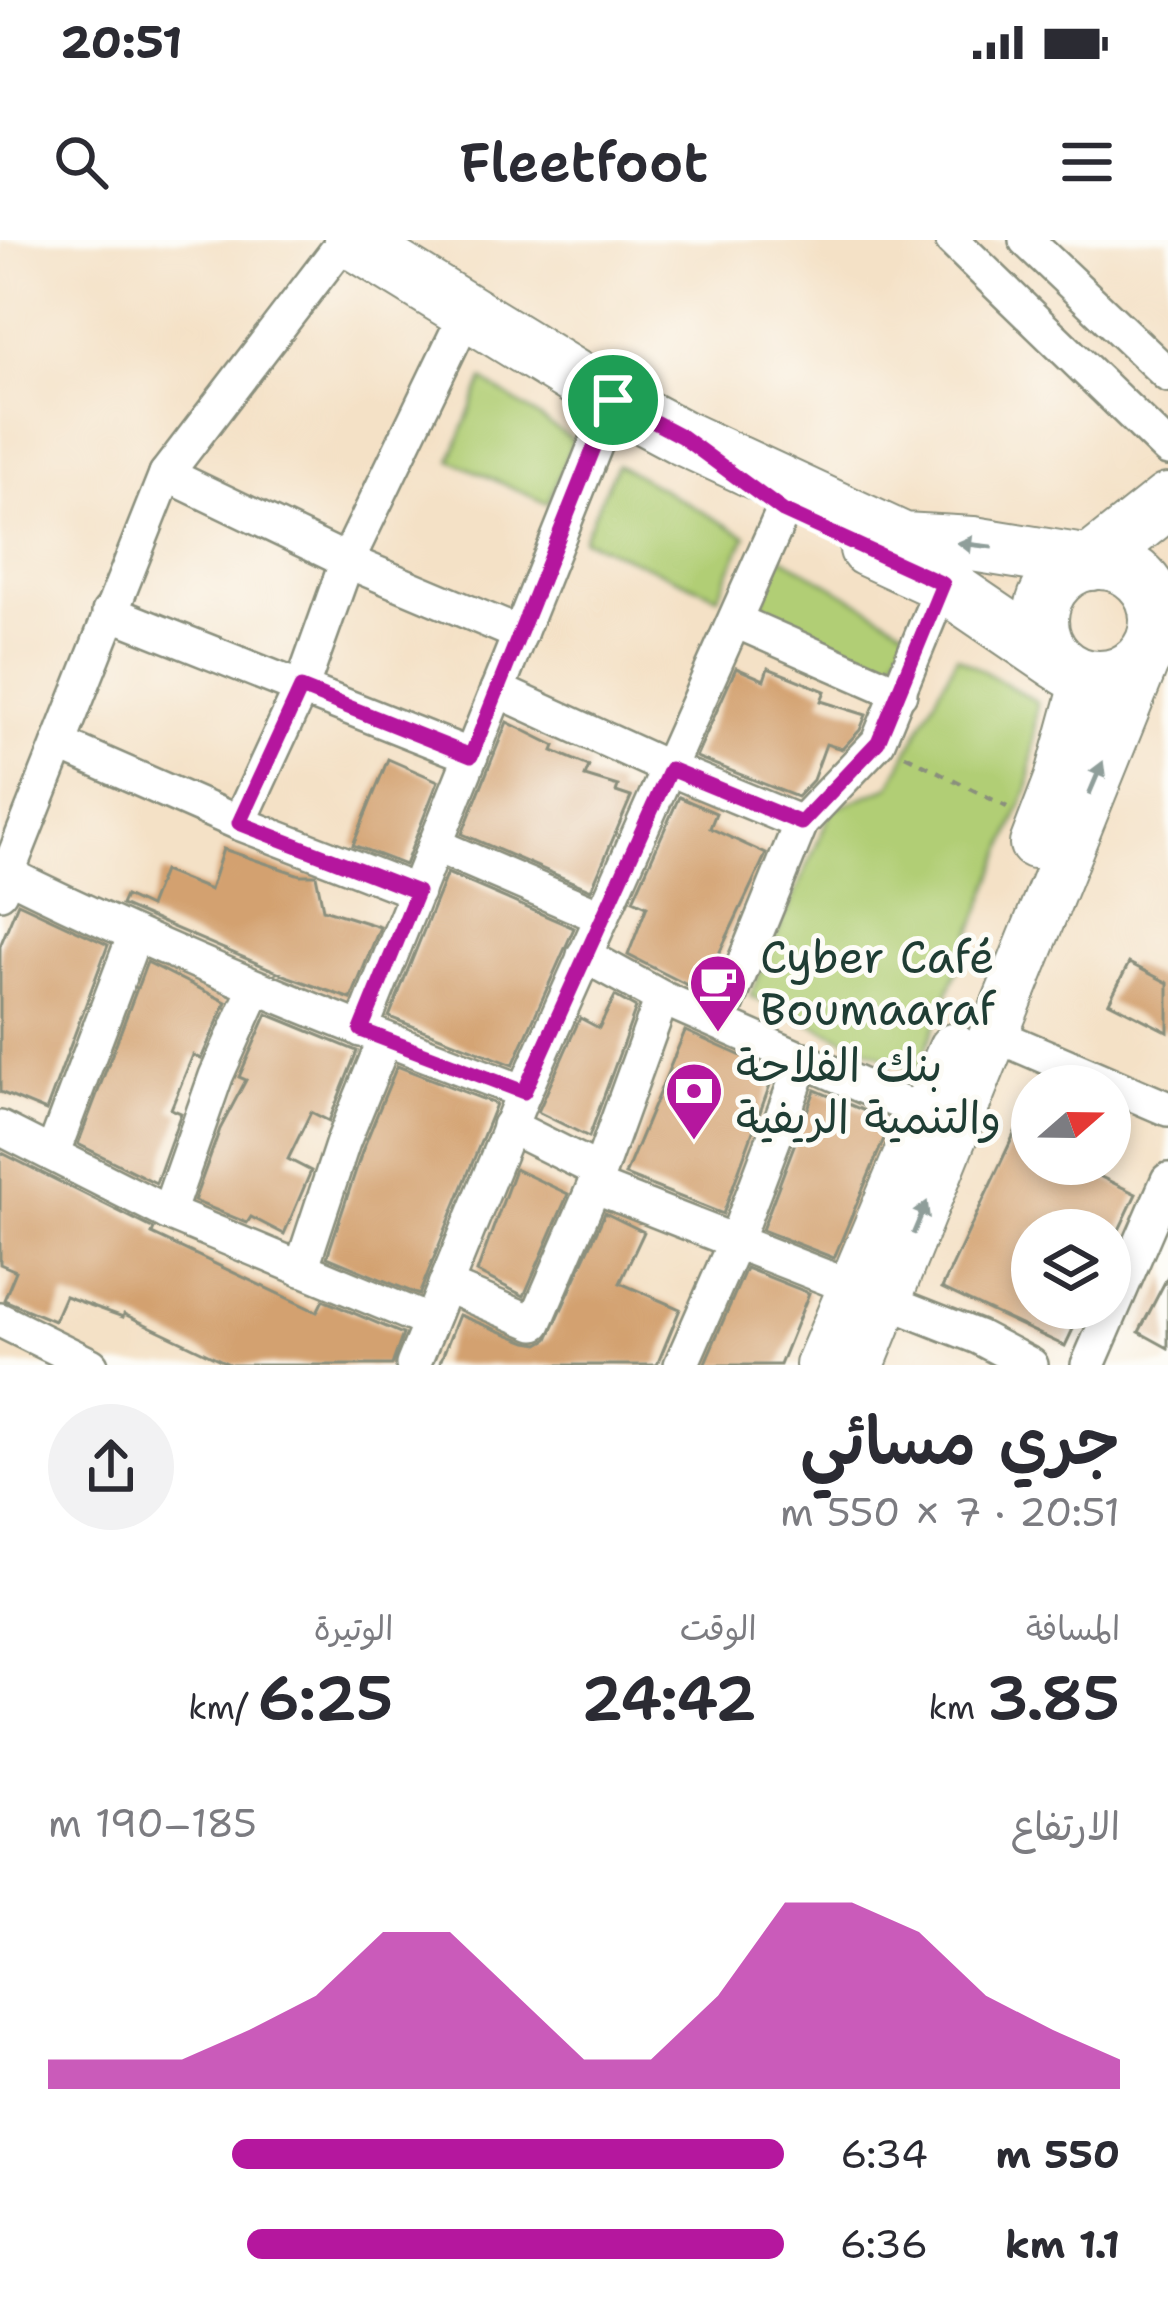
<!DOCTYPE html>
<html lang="ar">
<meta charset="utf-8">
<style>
body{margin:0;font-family:"Shantell Sans","Playpen Sans Arabic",sans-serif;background:#f2f2f3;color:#2b2b33;direction:rtl;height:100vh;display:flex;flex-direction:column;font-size:45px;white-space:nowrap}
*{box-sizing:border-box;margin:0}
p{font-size:39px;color:#7c7c81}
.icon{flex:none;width:66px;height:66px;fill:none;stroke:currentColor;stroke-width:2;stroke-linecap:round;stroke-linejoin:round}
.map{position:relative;height:1125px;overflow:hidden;direction:ltr}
.panel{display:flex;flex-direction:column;background:#fff;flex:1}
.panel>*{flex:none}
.needle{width:78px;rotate:70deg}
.tools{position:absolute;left:1011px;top:825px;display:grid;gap:24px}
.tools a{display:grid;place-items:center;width:120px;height:120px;border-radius:50%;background:#fff;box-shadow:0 6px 18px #0003;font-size:60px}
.pin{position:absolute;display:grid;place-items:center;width:102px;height:102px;color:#fff;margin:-51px;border:6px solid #fff;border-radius:50%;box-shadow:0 3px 12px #0007}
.round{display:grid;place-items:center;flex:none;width:126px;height:126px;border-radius:63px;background:#f2f2f3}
.headline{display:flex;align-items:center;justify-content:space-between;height:204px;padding:0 48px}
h1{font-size:66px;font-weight:600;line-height:90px}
.metrics{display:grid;grid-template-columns:repeat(3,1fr);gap:18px;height:204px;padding:12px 48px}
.metrics div{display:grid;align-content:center}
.metrics b{font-size:60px;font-weight:600}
.metrics small{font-size:33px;font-weight:400}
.metrics p{font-size:33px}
.chart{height:336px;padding:24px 48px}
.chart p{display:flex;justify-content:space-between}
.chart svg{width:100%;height:216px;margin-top:12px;fill:#b5179e;opacity:.7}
ul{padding:0 48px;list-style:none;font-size:39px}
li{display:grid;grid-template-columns:192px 144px 1fr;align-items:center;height:90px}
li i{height:30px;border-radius:15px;background:#b5179e}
.status{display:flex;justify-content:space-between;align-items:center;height:84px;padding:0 60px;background:#fff;direction:ltr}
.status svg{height:33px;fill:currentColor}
header{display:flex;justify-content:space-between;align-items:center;height:156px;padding:0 48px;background:#fff;font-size:54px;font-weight:600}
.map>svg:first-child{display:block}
.green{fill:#b1ce74;stroke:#688654;stroke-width:3}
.building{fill:#d3a16f}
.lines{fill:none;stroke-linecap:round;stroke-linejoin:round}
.street-casing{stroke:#8a8f7d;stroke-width:38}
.secondary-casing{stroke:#8a8f7d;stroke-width:52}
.primary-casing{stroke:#8a8f7d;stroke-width:58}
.path{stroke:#8a8f7d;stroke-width:4.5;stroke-dasharray:9 9;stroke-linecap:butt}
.street{stroke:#fff;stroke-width:33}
.secondary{stroke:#fff;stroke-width:48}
.primary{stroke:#fff;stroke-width:54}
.oneway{fill:#8f9e9a}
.route-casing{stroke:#fff;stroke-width:24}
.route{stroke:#b5179e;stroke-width:15}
.labels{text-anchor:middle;stroke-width:10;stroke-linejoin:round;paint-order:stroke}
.poi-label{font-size:45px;fill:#1f3d34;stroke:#fdfcf7;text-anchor:start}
</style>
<div class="status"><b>20:51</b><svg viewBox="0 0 49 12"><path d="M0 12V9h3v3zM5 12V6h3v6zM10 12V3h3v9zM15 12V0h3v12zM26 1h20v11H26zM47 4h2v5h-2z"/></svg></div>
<header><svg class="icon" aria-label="menu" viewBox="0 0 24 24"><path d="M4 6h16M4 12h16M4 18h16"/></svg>Fleetfoot<svg class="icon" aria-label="search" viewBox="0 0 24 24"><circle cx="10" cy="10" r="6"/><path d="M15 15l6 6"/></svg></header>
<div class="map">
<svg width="1168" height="1125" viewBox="0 0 1168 1125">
<rect width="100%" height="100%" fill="#fdfcf7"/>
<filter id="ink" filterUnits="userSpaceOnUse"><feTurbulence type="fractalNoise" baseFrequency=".00833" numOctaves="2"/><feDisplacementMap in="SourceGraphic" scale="24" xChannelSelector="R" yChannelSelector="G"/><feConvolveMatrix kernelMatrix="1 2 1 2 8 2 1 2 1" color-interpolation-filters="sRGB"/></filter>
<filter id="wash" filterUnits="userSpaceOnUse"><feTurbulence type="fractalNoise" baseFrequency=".004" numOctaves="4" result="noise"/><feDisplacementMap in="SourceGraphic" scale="48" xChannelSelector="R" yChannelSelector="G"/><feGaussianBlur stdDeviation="2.7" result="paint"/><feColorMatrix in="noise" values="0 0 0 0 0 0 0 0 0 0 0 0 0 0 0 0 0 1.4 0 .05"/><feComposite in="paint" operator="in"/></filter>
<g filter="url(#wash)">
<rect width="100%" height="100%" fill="#f4e1c6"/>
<g class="green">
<polygon points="483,140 573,200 548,264 451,220"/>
<polygon points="617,224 746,296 718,356 583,299"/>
<polygon points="780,316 909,391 889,430 758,372"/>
<polygon points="957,416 1037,462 1029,545 917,832 750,756 832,570 890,546"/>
</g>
<g id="blocks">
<g class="building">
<polygon points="736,428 764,440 768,428 825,451 821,461 866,475 860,490 842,509 826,504 813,540 797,557 696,517"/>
<polygon points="507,482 555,506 553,511 589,526 585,536 618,546 616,552 631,557 591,650 462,594"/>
<polygon points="388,519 438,541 405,625 353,605"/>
<polygon points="679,557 716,573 710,588 766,614 701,752 628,715 647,666 633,660"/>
<polygon points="223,609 300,635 316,635 323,669 380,687 351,759 289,737 121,665 125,656 149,667 163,631 210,650"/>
<polygon points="447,633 574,688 513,825 389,777"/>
<polygon points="18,663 108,705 46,871 0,852 0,706"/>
<polygon points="147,722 226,762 201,819 193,815 171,869 181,873 156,943 78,904"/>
<polygon points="1129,723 1168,743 1168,792 1109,762"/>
<polygon points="615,756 636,768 589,897 538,872 580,778 599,788"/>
<polygon points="267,774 357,811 329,881 311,872 288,919 311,931 284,994 251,977 247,983 194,961 220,889 246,840 239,837"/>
<polygon points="685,791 775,831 723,974 625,935"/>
<polygon points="397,826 496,864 419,1055 327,1017 363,909"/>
<polygon points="815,850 891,882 834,1018 762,990"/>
<polygon points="1032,856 1032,924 1074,924 1136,954 1119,990 1032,990 1032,1068 1083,1068 1065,1106 942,1048"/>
<polygon points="0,912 154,989 152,994 317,1072 323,1060 403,1094 392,1125 231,1125 124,1074 123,1077 65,1056 54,1081 4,1060 16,1031 0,1024"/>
<polygon points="515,929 568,954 524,1056 477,1032"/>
<polygon points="605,973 644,992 620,1043 680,1069 657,1125 439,1125 459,1075 527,1102 539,1104 548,1099"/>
<polygon points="746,1028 809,1053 780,1125 704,1125"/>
<polygon points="1168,1036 1168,1108 1139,1092"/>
</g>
</g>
</g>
<g filter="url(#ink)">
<use href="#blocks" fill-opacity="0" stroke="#8a8f7d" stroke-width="3"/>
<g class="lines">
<g class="street-casing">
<g id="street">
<polyline points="952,0 1168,209"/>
<polyline points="1026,0 1168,135"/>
<polyline points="166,234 347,321 520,394"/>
<polyline points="109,372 471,516"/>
<polyline points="736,381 900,453"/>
<polyline points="497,450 670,529 801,583"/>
<polyline points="59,504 239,583 417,652"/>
<polyline points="239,583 301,449 347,321 468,70"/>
<polyline points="437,606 602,677"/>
<path d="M 9,635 C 177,718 349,786 524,852"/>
<polyline points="0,652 166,234 345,0"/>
<polyline points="584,715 662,758 944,882"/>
<polyline points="720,782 801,583 878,502 943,344"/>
<polyline points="361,790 613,161"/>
<polyline points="993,794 1168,869"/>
<polyline points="509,886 599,931"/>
<polyline points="0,888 168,973 430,1082"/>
<polyline points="53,912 134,697"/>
<polyline points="594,946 978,1097 1031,1125"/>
<polyline points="168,973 216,836 255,749"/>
<polyline points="301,1029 343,902 385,799"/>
<polyline points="445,1045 535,1083 594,946 662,758"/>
<polyline points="0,1080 91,1125"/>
<polyline points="413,1125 524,852 783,271"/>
<polyline points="681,1125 735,1002 804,819"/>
<polyline points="1088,1125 1168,940"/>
</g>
</g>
<g class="secondary-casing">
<g id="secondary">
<polyline points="1034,604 1059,539 1087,437"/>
<polyline points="820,1125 953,808"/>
<polyline points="860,1125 1150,408"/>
</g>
</g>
<g class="primary-casing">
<g id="primary">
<polyline points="351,0 613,161 681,197 903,300 973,304 1090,323 1168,261"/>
<polyline points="867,309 943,344 1059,423"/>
<circle cx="1099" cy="380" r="58"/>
</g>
</g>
<polyline class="path" points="905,515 1007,567"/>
<use href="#street" class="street"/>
<use href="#secondary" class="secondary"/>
<use href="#primary" class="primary"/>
</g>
<defs><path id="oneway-solid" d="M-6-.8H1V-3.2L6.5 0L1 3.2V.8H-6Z" transform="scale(3)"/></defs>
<g class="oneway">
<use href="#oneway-solid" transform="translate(975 305) rotate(-173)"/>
<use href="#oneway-solid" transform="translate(1096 538) rotate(-67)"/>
<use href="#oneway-solid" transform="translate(920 978) rotate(-67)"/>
</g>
</g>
<g class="lines" filter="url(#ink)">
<g class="route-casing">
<polygon id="route" points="613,160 681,196 783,271 943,344 878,502 801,583 670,529 524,852 361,790 417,652 239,583 301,448 471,516"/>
</g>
<use href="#route" class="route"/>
</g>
<defs>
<g id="cafe-pin" transform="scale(3)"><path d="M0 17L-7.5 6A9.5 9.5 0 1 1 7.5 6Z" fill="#b5179e" stroke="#fdfcf7"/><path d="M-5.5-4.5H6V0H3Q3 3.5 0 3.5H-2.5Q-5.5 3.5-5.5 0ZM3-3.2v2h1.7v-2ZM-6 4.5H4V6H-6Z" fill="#fff"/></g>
<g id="bank-pin" transform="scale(3)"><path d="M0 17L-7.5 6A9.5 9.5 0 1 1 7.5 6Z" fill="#b5179e" stroke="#fdfcf7"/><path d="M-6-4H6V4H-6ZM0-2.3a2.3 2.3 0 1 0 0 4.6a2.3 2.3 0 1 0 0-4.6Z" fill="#fff"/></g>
</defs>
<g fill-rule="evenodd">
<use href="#cafe-pin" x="718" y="743"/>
<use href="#bank-pin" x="694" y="851"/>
</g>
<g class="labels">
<g class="poi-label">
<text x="760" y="733">Cyber Café<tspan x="760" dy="52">Boumaaraf</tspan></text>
<text x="736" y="841">بنك الفلاحة<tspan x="736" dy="52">والتنمية الريفية</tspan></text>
</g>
</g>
</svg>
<div class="tools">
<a><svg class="needle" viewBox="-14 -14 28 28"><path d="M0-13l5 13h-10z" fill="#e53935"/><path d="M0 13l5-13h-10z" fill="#7c7c81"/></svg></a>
<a><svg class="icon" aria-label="layers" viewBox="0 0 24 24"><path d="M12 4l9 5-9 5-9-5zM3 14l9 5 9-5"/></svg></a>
</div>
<div class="pin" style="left:613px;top:160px;background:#1e9e55"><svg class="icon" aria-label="arrive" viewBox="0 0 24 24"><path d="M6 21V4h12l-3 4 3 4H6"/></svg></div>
</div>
<section class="panel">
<div class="headline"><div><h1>جري مسائي</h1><p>20:51 · 7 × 550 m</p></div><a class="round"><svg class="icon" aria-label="share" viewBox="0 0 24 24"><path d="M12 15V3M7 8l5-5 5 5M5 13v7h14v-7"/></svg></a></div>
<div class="metrics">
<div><p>المسافة</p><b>3.85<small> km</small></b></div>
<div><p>الوقت</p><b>24:42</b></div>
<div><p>الوتيرة</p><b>6:25<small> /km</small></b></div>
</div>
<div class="chart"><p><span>الارتفاع</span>185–190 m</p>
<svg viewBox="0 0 160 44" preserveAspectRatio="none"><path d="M0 44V38L10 38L20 38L30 32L40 25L50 12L60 12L70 25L80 38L90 38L100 25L110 6L120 6L130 12L140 25L150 32L160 38V44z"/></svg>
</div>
<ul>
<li><b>550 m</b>6:34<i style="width:75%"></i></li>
<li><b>1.1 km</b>6:36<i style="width:73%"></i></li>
</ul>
</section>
